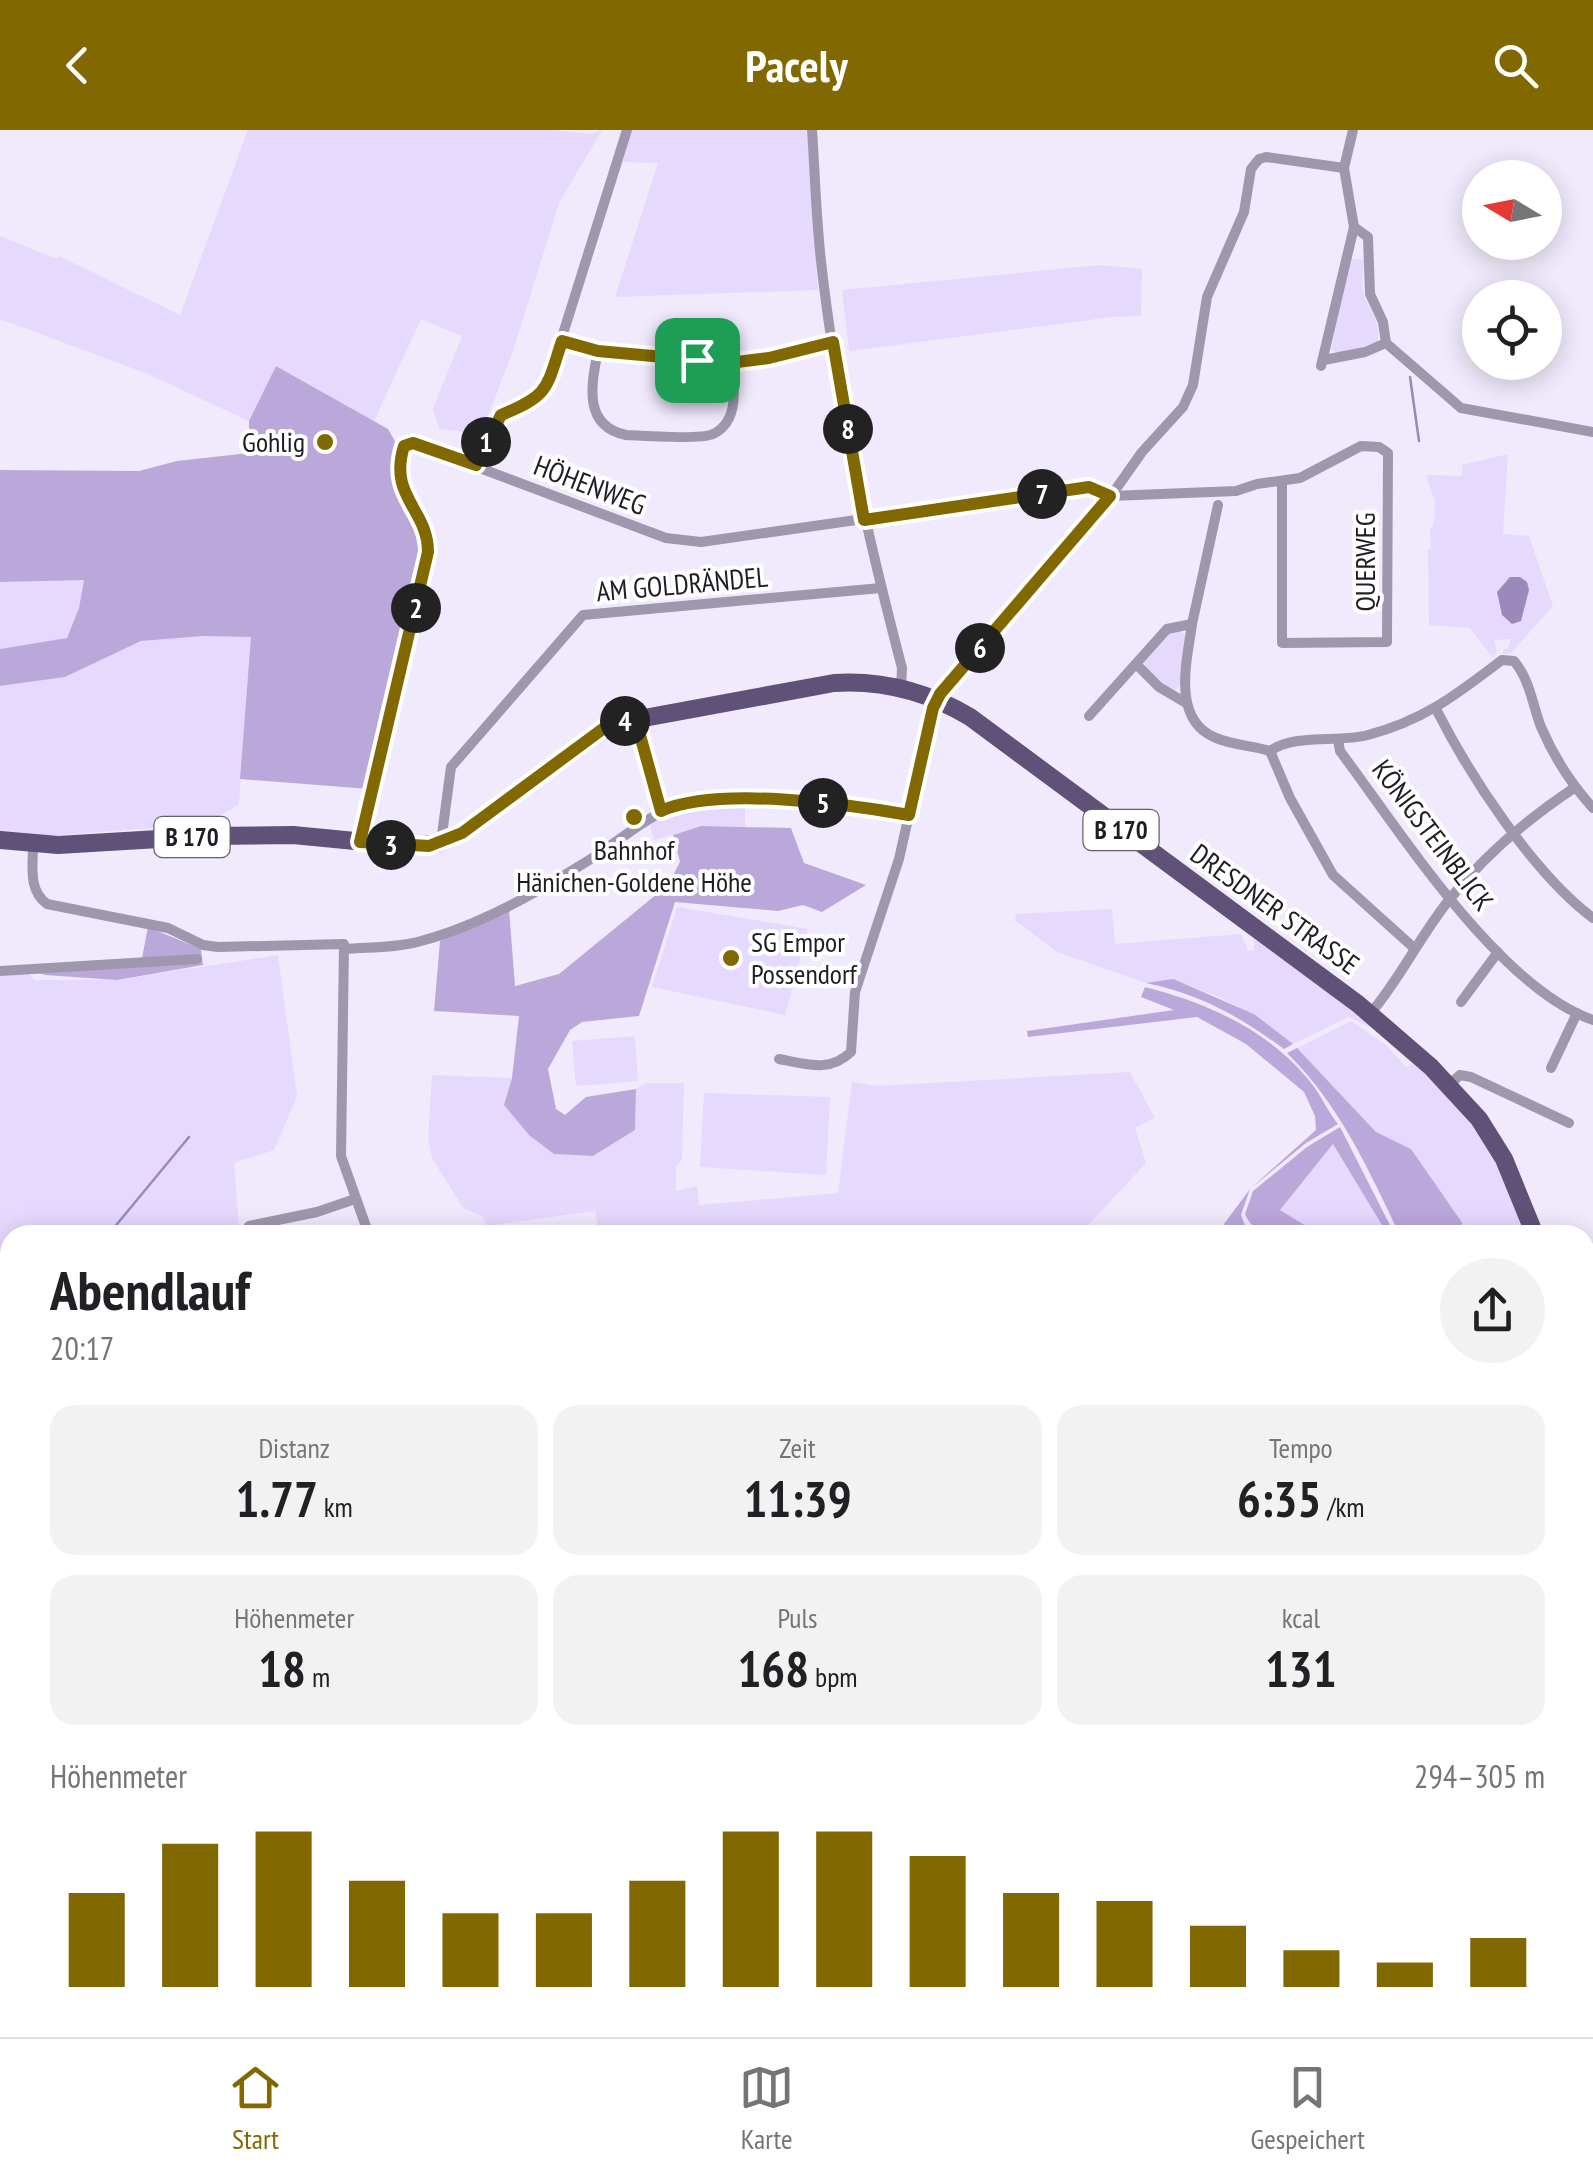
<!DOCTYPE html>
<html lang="de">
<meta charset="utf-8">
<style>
body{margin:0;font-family:"PT Sans Narrow",sans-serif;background:#f2f2f2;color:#202124;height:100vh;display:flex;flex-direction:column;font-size:38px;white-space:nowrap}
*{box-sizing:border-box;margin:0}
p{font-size:32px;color:#757577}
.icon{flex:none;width:55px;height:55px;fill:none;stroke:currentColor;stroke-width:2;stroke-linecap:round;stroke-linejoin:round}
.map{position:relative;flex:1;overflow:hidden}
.drawer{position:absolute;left:0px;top:1095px;width:1595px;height:812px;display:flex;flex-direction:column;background:#fff;border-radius:30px 30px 0 0;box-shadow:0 5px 25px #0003}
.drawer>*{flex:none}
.needle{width:65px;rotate:280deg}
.fabs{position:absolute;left:1462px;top:30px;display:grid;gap:20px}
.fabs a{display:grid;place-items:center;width:100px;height:100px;border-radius:50%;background:#fff;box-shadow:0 5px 25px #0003;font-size:50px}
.pin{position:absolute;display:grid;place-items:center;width:85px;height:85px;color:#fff;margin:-42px;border-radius:20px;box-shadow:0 5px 15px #0006}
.km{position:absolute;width:50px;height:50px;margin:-25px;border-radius:50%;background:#222;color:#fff;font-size:28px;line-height:50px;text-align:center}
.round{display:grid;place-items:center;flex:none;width:105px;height:105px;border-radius:52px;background:#f2f2f2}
.head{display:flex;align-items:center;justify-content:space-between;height:170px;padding:0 50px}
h1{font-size:55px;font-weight:700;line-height:75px}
.stats{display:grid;grid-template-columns:repeat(3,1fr);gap:15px;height:170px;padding:10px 50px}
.stats div{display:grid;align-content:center;border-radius:25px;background:#f2f2f2;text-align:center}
.stats b{font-size:50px;font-weight:700}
.stats small{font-size:28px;font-weight:400}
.stats p{font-size:28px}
.chart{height:280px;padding:20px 50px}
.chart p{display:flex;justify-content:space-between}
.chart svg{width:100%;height:180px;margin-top:10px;stroke:#816800;stroke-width:6}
header{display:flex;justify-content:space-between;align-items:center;height:130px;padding:0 50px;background:#816800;color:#fff;font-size:45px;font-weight:700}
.tabs{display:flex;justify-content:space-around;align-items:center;height:140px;border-top:2px solid #e0e0e0;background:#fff;font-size:28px;color:#757577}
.tabs a{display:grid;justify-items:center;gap:5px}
.tabs .active{color:#816800}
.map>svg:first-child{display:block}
.green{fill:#e5d9fe}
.forest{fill:#baa8db}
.water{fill:#9a89ba}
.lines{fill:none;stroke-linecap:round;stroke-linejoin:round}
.stream{stroke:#9a89ba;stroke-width:2.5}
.minor{stroke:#9f97ae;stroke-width:10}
.secondary{stroke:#796e8e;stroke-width:15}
.primary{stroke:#5f5177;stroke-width:18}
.route-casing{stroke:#fff;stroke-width:20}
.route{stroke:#816800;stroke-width:12}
.poi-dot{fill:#816800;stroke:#fff;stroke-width:4}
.labels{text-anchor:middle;stroke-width:8;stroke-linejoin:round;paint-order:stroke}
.shield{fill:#fff;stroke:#626166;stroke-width:2.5}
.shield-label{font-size:25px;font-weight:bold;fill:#1f1d24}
.poi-label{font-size:28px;fill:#1f1d24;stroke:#fff;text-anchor:end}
.street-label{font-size:28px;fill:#1f1d24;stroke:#fff}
</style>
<header><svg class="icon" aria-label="back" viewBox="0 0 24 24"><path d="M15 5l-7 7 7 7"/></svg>Pacely<svg class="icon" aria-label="search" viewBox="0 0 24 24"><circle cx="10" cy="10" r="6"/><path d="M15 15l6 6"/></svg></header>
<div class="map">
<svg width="1593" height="1907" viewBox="0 0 1593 1907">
<rect width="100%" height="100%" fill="#f0eafc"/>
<g class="green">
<polygon points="248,0 554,0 589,4 602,0 559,73 513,221 481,304 439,299 433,279 462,206 421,189 374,291 276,236 249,291 145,243 0,189 0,106 57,129 59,126 180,185"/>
<polygon points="632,0 807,0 818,160 615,167 658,33 623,32"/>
<path d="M 1350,129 L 1364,130 C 1363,142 1361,153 1364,164 C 1369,182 1383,194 1377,212 L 1338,224 L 1331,219 Z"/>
<polygon points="1100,135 1142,139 1141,186 1112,187 849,221 842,160"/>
<polygon points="1508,324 1503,404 1529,406 1553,476 1511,523 1503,524 1503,520 1508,518 1511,509 1494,510 1497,522 1493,528 1470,498 1429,495 1428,419 1431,419 1430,399 1434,394 1435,372 1426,345 1462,346 1462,335"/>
<polygon points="84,449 79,478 67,508 0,519 0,452"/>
<polygon points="1175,499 1186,504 1181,555 1173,561 1145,539 1144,532 1166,504"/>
<polygon points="203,506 251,507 239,674 207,694 31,707 0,702 0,556 65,547 141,511"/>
<polygon points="697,674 745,675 745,697 701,696 654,710 650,695 668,682"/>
<polygon points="677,777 808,799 785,885 652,857"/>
<polygon points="1112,779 1115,814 1241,804 1248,821 1254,819 1254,811 1262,809 1372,898 1348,887 1293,914 1254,884 1217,866 1173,850 1146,853 1057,822 1015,790 1016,784"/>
<polygon points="278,825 297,966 274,1020 234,1033 239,1096 236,1105 10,1105 10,1216 0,1215 0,844 29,843 34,850 117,850"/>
<path d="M 1351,891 L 1386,915 L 1407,938 L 1412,933 C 1421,939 1430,944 1438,952 C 1462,976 1534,1075 1517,1105 L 1433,1105 L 1462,1094 L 1411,1019 L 1376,1002 L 1297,918 Z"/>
<polygon points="635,906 638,951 576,956 572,911"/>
<polygon points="1130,942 1155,988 1135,998 1146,1033 1079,1105 600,1105 595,1081 487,1096 482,1086 463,1078 432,1028 428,1009 432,945 512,948 504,975 554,1024 593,1026 635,1000 636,959 646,953 684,953 682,1028 676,1038 676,1061 697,1056 699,1075 838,1063 852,952 878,956"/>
<polygon points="704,963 830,967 826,1045 700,1037"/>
<polygon points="1334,1013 1388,1105 1321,1105 1280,1080"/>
<polygon points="10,1221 10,1341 0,1332 0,1235"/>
<polygon points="1593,1778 1593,1907 1157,1907 1174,1898 1585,1898 1585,1788"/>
<polygon points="10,1786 10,1898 508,1898 485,1907 0,1907 0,1789"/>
<polygon points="631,1898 704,1900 706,1898 864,1898 870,1907 621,1907"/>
</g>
<g class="forest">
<polygon points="276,236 388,299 399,318 396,336 426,410 369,659 240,649 251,507 203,506 141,511 65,547 0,556 0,519 67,508 79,478 84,450 0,452 0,340 139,341 177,331 249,323 249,291"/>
<polygon points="701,696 791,698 804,733 866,755 822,782 803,775 778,781 675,772 639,886 582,892 570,900 548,939 556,979 565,985 586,967 636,959 635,1000 593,1026 554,1024 529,1005 504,975 512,948 519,886 434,881 440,811 509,779 515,856 559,844 668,755 680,732 673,705"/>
<polygon points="148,797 201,819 203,835 117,850 45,845 37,842 142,828"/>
<path d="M 1173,849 L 1254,884 L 1293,914 L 1284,919 C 1238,886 1203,865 1146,853 Z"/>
<path d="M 1145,857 C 1208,873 1271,901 1312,954 C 1322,967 1328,982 1338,994 L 1306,1013 L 1250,1059 L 1241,1085 L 1246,1098 L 1255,1105 L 1230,1105 L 1224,1094 L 1250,1059 L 1316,1000 L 1315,986 L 1304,962 L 1246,914 L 1197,887 L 1028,907 L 1027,901 L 1174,880 L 1141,867 Z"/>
<path d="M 1297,918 L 1376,1002 L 1411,1019 L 1463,1094 L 1433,1105 L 1400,1105 C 1368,1039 1340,975 1287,923 Z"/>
<path d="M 1340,997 L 1395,1105 L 1388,1105 L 1333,1014 L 1280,1080 L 1321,1105 C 1294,1105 1257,1114 1245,1084 L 1253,1061 L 1307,1017 Z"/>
<polygon points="1585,1458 1593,1461 1593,1591 1585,1593"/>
</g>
<polygon class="water" points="1510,447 1520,447 1527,452 1529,460 1521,491 1512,494 1502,485 1497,462"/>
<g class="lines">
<g class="stream">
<polyline points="1410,247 1419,311"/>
<polyline points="108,1105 189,1007"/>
<polyline points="1585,1641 1593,1644"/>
<polyline points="0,1833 10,1829"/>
<polyline points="263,1898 265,1907"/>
<polyline points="799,1898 828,1907"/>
<polyline points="1475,1898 1487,1907"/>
</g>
<g class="minor">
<path d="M 812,0 C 815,43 816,87 821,131 C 836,268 867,404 902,538 L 901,558"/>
<polyline points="1354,97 1368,107 1370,164 1383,192 1386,213"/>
<polyline points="562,211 598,221 729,233 769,228 833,212"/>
<polyline points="1386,213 1461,278 1593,302"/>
<path d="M 598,221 C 591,255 583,296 626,305 C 644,306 700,310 713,304 C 739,292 736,255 729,233"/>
<polyline points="1324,230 1365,222 1386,213"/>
<polyline points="1321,236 1354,97 1344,38 1353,0"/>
<polyline points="476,335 501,285 534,271 546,258 627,0"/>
<path d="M 1192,494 C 1187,531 1171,590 1216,608 C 1233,615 1253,616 1270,621 C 1296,603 1338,613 1368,605 C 1425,590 1457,564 1502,530 L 1514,531 C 1530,550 1532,573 1541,597 C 1554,627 1571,654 1593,678"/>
<polyline points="1136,534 1159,557 1186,573"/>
<path d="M 1436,579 C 1470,646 1533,743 1593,788"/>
<polyline points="1089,586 1167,499 1192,494 1218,375"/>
<polyline points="635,587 661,681"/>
<path d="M 1338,610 L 1340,621 C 1400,701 1498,857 1593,890"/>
<polyline points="1270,621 1290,668 1333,745 1414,818"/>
<path d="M 360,712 L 428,421 C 429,379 388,367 404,316 L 413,313 L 666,408 L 701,412 L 1089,357 L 1111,366 L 1236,361 L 1257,354 L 1300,348 L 1361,316 L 1379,317 L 1388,323 L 1387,512 L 1282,513 L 1282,351"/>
<polyline points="441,712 451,637 583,485 881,458"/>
<path d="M 33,715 C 33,737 28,760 47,774 L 168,798 L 203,815 L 218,817 L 344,814 L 341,1026 L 369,1105"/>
<path d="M 345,819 C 369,817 397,818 421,811 C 478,796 536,763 586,732 C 622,710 656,676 699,669 L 844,674 L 909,685"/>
<polyline points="0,841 197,829"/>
<polyline points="1461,872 1498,822"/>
<path d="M 1370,884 C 1400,849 1420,806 1449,770 C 1483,727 1529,688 1574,658"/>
<path d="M 779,929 C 807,934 829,943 851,922 L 855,862 L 899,729 L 933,578 L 940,564 L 1111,366 L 1142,322 L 1183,277 L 1193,255 L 1207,167 L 1244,82 L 1251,39 L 1259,29 L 1266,27 L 1344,38"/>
<polyline points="1551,938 1577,883"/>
<polyline points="1449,955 1460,945 1471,947 1569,993"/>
<polyline points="243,1105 249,1096 317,1082 355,1069"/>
<polyline points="0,1361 10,1358"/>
<polyline points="926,1898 932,1907"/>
</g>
<g class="secondary">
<polyline points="1585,1702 1593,1701"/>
<polyline points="499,1907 520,1898"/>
</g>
<g class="primary">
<path d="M 0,710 L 58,715 L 209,706 L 293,705 L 407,716 L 437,714 L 462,703 L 604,599 L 617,593 L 834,553 C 883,550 928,562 970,587 L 1358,874 L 1431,937 L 1479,989 L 1504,1029 L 1535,1105"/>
<polyline points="1585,1353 1593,1362"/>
</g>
</g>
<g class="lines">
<g class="route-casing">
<path id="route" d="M 562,211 L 598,221 L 729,233 L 769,228 L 833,212 L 864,390 L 1089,357 L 1110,366 L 940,564 L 933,578 L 909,685 C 847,674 718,656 661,681 L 635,587 L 604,598 L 462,703 L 429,716 L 360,712 L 428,422 C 428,379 388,367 404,316 L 413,313 L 476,335 L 501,285 C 550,265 546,259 562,211 Z"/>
</g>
<use href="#route" class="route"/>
</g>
<g class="poi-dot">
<circle cx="325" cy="312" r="10"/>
<circle cx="634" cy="687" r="10"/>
<circle cx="731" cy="828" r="10"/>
</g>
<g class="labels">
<g class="shield">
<rect x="1083.5" y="680" width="75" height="40" rx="8"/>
<rect x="154.5" y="687" width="75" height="40" rx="8"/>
</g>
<g class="shield-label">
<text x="1121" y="709">B 170</text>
<text x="192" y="716">B 170</text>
</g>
<g class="poi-label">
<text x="305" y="322">Gohlig</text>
<text x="634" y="730" text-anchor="middle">Bahnhof<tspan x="634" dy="32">Hänichen-Goldene Höhe</tspan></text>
<text x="751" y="822" text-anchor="start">SG Empor<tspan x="751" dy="32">Possendorf</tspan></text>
</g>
<g class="street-label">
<text transform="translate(590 355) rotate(21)" y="10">HÖHENWEG</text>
<text transform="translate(1365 432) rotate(-90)" y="10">QUERWEG</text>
<text transform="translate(682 454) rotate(-5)" y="10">AM GOLDRÄNDEL</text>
<text transform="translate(1433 705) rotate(53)" y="10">KÖNIGSTEINBLICK</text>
<text transform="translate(1275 779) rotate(36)" y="10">DRESDNER STRASSE</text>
</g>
</g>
</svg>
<div class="fabs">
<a><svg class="needle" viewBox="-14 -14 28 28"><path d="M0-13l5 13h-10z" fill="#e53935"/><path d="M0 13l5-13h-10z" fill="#757577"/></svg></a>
<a><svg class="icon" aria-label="locate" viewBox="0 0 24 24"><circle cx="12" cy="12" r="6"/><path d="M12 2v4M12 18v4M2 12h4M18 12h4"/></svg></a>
</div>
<div class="pin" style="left:697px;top:230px;background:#1e9e55"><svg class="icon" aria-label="arrive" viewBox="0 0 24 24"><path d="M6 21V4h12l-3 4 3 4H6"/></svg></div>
<b class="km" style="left:486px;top:312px">1</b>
<b class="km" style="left:416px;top:478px">2</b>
<b class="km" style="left:391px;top:715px">3</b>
<b class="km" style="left:625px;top:591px">4</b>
<b class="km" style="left:823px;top:673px">5</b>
<b class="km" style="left:980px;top:518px">6</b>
<b class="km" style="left:1042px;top:364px">7</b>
<b class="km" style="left:848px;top:299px">8</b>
<section class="drawer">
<div class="head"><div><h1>Abendlauf</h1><p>20:17</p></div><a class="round"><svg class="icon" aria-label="share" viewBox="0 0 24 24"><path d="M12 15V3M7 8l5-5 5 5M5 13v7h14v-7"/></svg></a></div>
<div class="stats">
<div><p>Distanz</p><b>1.77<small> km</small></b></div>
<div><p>Zeit</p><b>11:39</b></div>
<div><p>Tempo</p><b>6:35<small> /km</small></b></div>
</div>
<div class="stats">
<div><p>Höhenmeter</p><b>18<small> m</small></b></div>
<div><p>Puls</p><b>168<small> bpm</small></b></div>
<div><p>kcal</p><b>131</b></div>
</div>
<div class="chart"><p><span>Höhenmeter</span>294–305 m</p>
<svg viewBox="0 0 160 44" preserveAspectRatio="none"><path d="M5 44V21M15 44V9M25 44V6M35 44V18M45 44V26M55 44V26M65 44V18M75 44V6M85 44V6M95 44V12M105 44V21M115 44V23M125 44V29M135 44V35M145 44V38M155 44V32"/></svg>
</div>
</section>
</div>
<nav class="tabs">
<a class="active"><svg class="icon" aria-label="home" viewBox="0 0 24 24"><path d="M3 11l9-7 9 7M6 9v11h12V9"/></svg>Start</a>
<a><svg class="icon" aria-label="map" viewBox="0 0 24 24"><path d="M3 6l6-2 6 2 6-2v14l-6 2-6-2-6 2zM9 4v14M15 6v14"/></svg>Karte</a>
<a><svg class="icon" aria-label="saved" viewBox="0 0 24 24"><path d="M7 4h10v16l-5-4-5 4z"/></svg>Gespeichert</a>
</nav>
